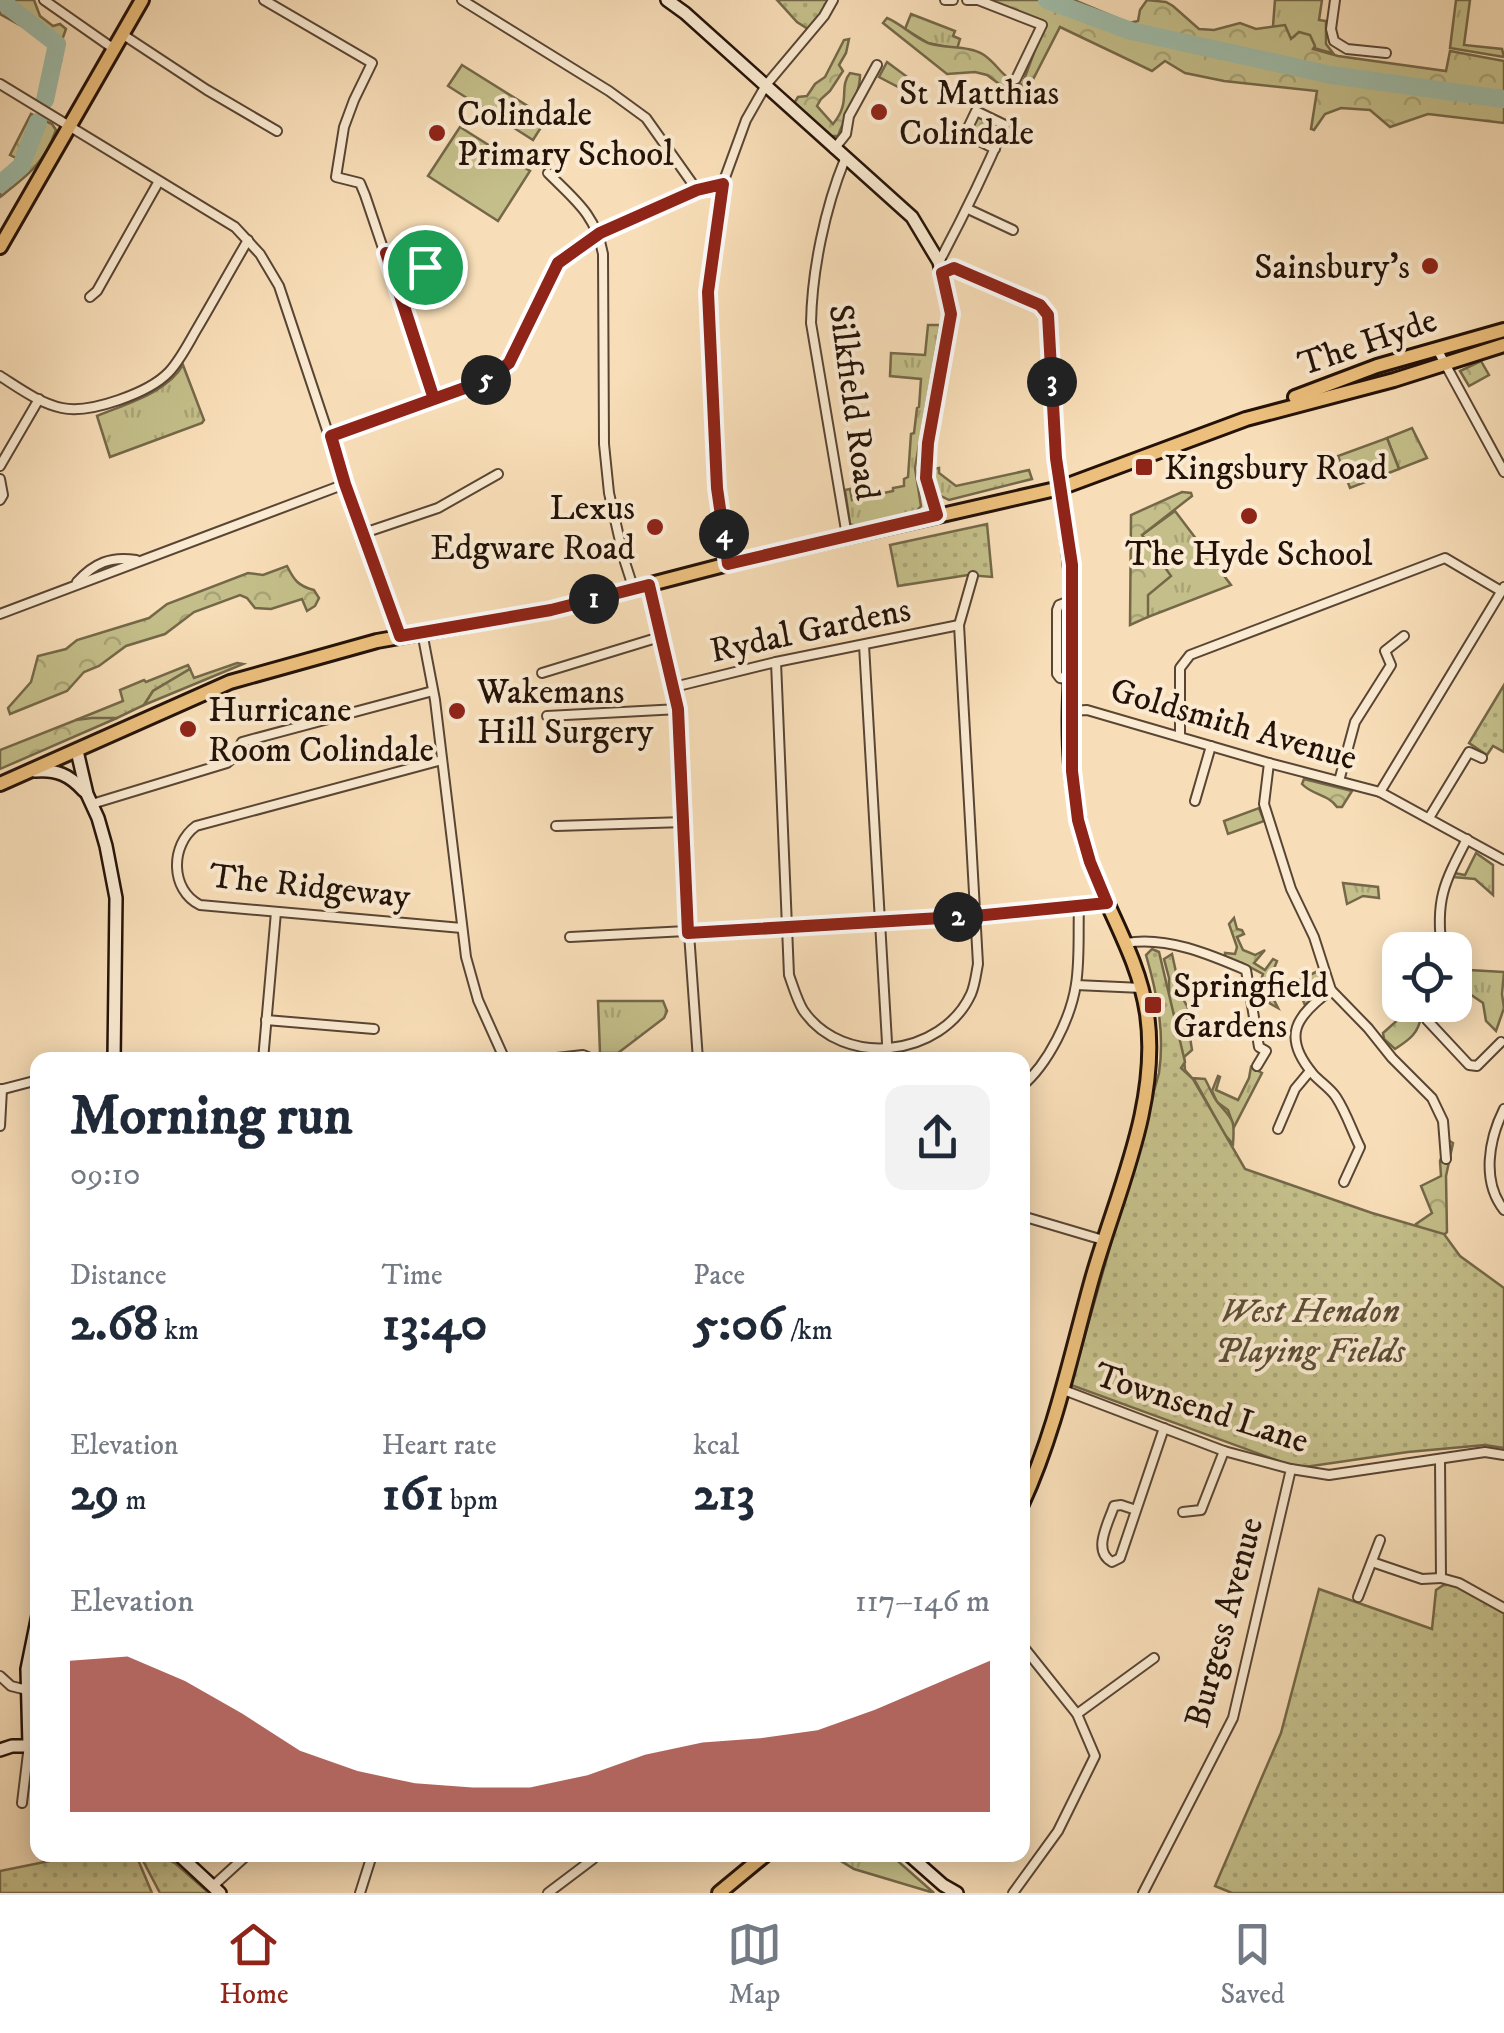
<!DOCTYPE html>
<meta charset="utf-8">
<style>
body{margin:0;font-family:"IM FELL DW Pica",serif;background:#f2f2f3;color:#1f2937;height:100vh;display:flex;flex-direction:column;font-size:38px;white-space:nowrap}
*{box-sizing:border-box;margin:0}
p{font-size:32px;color:#747a83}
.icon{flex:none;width:55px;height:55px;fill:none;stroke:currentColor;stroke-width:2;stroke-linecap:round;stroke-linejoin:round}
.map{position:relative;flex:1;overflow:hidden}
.drawer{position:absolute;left:30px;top:1052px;width:1000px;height:810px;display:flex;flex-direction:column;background:#fff;border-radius:20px;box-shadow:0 5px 25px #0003}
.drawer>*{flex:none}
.buttons{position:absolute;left:1382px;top:932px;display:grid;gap:20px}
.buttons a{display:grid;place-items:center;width:90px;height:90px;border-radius:20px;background:#fff;box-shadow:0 5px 25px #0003;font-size:50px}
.pin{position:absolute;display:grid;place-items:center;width:85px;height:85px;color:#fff;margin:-42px;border:5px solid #fff;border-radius:50%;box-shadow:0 2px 10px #0007}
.km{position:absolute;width:50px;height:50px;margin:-25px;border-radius:50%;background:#222;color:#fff;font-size:28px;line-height:50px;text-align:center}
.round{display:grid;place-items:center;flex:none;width:105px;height:105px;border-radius:20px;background:#f2f2f3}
.summary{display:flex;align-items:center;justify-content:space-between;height:170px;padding:0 40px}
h1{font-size:55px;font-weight:800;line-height:75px}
.stats{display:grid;grid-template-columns:repeat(3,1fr);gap:15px;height:170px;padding:10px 40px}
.stats div{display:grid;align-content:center}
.stats b{font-size:50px;font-weight:800}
.stats small{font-size:28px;font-weight:400}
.stats p{font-size:28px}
.chart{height:280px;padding:20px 40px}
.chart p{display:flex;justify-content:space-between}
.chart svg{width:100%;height:180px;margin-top:10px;fill:#8f2418;opacity:.7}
.menu{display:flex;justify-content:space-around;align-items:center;height:140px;border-top:2px solid #e0e1e3;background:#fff;font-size:28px;color:#747a83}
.menu a{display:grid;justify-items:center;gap:5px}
.menu .current{color:#8f2418}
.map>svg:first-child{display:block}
.grass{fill:url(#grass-tufts);stroke:#746849;stroke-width:2.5}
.forest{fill:url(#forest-crowns);stroke:#746849;stroke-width:2.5}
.park{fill:url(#park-dots);stroke:#746849;stroke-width:2.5}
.pitch{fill:#c4bf8a;stroke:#746849;stroke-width:2.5}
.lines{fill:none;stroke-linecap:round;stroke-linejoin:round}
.river{stroke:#9fbdaa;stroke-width:18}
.street-casing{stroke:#594534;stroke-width:12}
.secondary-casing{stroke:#241208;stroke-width:16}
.primary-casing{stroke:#241208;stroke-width:18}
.street{stroke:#faead1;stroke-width:8}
.secondary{stroke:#faead1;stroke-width:11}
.primary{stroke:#ecbf7c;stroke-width:12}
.route-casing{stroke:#fff;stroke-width:20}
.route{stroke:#8f2418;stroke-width:12}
.poi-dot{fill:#8f2418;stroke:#faead1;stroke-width:4}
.labels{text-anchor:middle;stroke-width:8;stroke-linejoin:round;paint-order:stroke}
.poi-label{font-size:35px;fill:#241208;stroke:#faead1;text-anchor:start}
.street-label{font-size:35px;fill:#241208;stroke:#faead1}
.park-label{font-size:35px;font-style:italic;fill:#5c4f36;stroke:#faead1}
</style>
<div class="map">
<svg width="1504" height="1893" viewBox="0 0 1504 1893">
<defs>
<pattern id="grass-tufts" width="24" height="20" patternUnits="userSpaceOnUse" patternTransform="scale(2.5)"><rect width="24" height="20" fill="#c4bf8a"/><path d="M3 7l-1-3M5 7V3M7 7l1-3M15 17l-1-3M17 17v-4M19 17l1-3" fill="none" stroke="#a8a376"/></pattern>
<pattern id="forest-crowns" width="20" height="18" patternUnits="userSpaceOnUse" patternTransform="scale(2.5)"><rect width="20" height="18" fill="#c4bf8a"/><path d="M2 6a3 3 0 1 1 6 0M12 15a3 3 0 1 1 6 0" fill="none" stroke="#a8a376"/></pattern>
<pattern id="park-dots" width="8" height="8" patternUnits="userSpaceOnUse" patternTransform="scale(2.5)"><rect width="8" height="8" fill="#c4bf8a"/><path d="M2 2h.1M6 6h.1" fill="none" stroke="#a8a376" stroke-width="1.8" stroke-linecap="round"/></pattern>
</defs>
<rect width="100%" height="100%" fill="#f8deb8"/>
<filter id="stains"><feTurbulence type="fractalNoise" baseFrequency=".002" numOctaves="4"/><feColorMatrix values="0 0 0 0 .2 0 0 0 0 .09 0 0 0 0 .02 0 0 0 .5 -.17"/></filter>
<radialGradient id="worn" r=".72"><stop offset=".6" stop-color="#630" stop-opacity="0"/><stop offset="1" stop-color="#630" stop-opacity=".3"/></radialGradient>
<g class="grass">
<path d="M 1275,0 L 1322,0 L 1319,20 L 1326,21 L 1326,44 L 1333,53 C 1309,48 1292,40 1273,26 Z"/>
<polygon points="1456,0 1470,0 1464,45 1502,49 1504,57 1450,48"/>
<polygon points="911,14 955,31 953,36 960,39 957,49 928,43 905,29"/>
<polygon points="887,62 910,79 904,90 879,77"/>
<polygon points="395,260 421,270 429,276 424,285 404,293"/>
<polygon points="928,325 940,325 915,468 921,506 915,513 855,526 850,524 845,490 850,489 852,500 893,491 893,488 904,486 904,479 908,477 911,434 914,433 917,408 919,407 921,379 890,376 891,353 925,355"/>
<path d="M 183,365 L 204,420 L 202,423 L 110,457 L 97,416 C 125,404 167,393 183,365 Z"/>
<polygon points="1412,428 1427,458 1399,469 1387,438"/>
<polygon points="939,468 939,473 956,486 1029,470 1032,479 949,500 937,494 933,469"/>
<polygon points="1175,511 1231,585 1148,617 1142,535"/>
<polygon points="188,665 190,669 153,691 144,705 117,718 76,720 123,701 120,690 144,680 146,682"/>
<polygon points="1259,808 1264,821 1228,834 1224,821"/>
<polygon points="1476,853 1493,865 1493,895 1475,879 1452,877 1454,873 1465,875"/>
<polygon points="1343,883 1378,887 1379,898 1363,896 1347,904"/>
<polygon points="1469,970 1504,972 1502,994 1504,1008 1496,1031 1486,1021 1483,1003 1464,990 1458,991 1460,980 1468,980"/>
<polygon points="598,1001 663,1001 667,1011 664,1018 618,1053 600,1053"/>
<polygon points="1251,1067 1262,1073 1234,1127 1228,1110 1217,1102 1212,1091 1218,1076 1220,1077 1216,1090 1238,1100 1249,1078"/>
<polygon points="831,1855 891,1855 934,1893 854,1869"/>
</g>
<g class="forest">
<polygon points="0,0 34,0 40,16 53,26 60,24 66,29 61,43 61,58 52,43 0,14"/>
<path d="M 989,0 L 1074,0 L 1129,23 L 1138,21 L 1140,10 L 1147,0 L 1166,2 L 1173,6 L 1199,29 L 1214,30 L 1240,23 L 1256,29 L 1285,25 L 1291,39 L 1299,32 L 1310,35 L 1315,46 L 1313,49 L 1338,56 L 1446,71 L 1450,51 L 1504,61 L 1504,123 L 1428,114 L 1390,127 L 1370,110 L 1341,108 L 1325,114 L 1314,130 L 1311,129 L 1317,91 L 1224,81 L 1185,73 L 1165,61 L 1152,71 L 1060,27 L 1024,97 L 1010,92 L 987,75 L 975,72 L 947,74 L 883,23 L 887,18 C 902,24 913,37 928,43 C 945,49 969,45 984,55 C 1000,66 999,76 1022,85 L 1045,23 L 1004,8 Z"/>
<path d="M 849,39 L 846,53 L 839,65 L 843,71 L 830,91 L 821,99 L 817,106 L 833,124 C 852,101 838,88 850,73 L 860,75 C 860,97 845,115 838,136 L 830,136 L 793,105 L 798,97 L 807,96 L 815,84 L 825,77 L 844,40 Z"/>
<path d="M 31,114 L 52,124 L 56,130 C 44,164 27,176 0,197 L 0,181 L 20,163 L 20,160 L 10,155 Z"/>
<polygon points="977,114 1002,125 993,144 968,133"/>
<polygon points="1481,361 1489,375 1469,386 1460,371"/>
<polygon points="1182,492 1191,493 1192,496 1142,535 1171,576 1148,595 1148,617 1130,625 1131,515"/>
<path d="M 287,566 C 294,580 298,586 314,590 L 319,598 L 315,606 L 307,611 L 302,599 L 271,609 L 255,608 L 247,598 L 240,595 L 194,612 L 165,634 L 126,646 L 99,666 L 84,672 L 67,691 L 10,714 L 8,708 L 31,682 L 38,656 L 66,649 L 77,640 L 149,618 L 167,604 L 248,573 L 263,575 Z"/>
<polygon points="237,663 243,664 144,705 153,691 190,669 194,678"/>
<polygon points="92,718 117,718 0,769 0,750 76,720"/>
<path d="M 1304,779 L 1352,791 L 1342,807 L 1337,807 C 1328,794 1312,795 1302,784 Z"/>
<polygon points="1234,918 1237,929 1242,930 1244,934 1237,937 1243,950 1255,955 1265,950 1254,963 1265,970 1273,959 1277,961 1267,986 1278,1008 1262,999 1260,1002 1255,997 1263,974 1242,963 1225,958 1225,953 1235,954 1237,947 1229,924"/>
<path d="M 1172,954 L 1181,995 L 1188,1008 L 1187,1018 L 1192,1050 L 1184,1057 L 1185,1070 L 1192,1078 L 1205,1079 C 1209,1086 1213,1097 1218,1103 C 1233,1120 1235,1119 1233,1144 L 1225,1135 L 1194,1079 L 1193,1079 L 1179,1069 L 1177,1023 L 1169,1002 L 1169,978 L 1164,959 Z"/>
<polygon points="1318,971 1324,985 1320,994 1305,1005 1295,982"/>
<path d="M 1410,1009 L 1421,1016 C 1419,1033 1409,1040 1395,1049 L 1384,1039 L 1383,1033 Z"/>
<polygon points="1448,1140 1453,1143 1446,1176 1447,1232 1440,1239 1419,1232 1416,1224 1432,1213 1421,1186 1441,1176 1440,1161"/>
</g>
<g class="park">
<polygon points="777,0 831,0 811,31 797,22"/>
<polygon points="987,524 992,577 968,575 898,586 890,545"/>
<polygon points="1504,685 1504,752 1493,746 1487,755 1469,743"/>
<path d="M 1152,949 L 1159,952 L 1185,1062 L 1181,1068 L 1193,1079 L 1245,1169 L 1372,1213 L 1444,1234 L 1460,1256 L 1504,1288 L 1504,1448 L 1485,1445 L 1408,1452 L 1298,1468 L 1071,1385 L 1159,1073 C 1165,1033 1157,993 1146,955 Z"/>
<polygon points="1445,1584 1455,1585 1504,1612 1504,1893 1232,1893 1215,1886 1281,1733 1319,1589 1432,1629 1436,1590"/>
<polygon points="79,1855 136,1855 152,1893 0,1893 0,1871"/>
<polygon points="140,1855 160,1855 176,1864 209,1893 160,1893"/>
</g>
<g class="pitch">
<polygon points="462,65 547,118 533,140 448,86"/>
<polygon points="460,127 530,171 498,221 428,176"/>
<polygon points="1387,438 1399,469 1350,488 1338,456"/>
</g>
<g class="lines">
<g class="river">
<polyline points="0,0 57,44 45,100"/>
<polyline points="1047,0 1131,31 1331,75 1504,99"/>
<polyline points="0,184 21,166 38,122"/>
</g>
<g class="street-casing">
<g id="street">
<polyline points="44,0 114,49"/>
<polyline points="264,0 372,63 354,100 344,127 336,177 360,183 365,195 434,399"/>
<polyline points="462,0 609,91 646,118 697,190"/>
<polyline points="945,0 953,0"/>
<polyline points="967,0 978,0 1042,25 1016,79"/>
<polyline points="1335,0 1331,29 1334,41 1347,49 1386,53"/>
<polyline points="122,34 207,90 277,131"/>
<polyline points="0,84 235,227 260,254 279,286 345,484 400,636"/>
<polyline points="834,149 846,134 849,116 877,65"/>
<path d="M 845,159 C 825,208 812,270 811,323 L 847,536"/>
<path d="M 548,173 C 575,200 596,215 603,254 L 604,444 L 609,493 L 624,559 L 634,590"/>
<polyline points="968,209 1013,230"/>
<polyline points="386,253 425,267 432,276 428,285 401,297"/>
<path d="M 939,262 C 963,217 985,172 1005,125 L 976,111 L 965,134 L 995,149"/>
<polyline points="942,273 955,267 1040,305 1048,315 1060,488"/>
<polyline points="90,297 97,291 159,181"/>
<polyline points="1437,349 1504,472"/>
<path d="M 0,376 C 19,388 39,403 62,408 C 90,414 149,393 169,372 C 181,359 189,342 198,327 C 215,298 231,269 248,240"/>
<polyline points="331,436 487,380 509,363 558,263 600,233 697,190 723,183"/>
<polyline points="0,466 39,399"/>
<polyline points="0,479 3,495 0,500"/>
<polyline points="364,533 438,508 498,474"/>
<polyline points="728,564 717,488 707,292 723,183 746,120 766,85 824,16 833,0"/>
<path d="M 77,582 C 94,563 111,556 136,560"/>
<polyline points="649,585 663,636 679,709 689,933 698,1060"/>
<polyline points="1072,600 1059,605 1057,610 1057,674 1060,678 1072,680"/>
<polyline points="0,614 345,484"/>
<polyline points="422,632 435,700 466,957 478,1000 505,1060"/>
<polyline points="864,645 888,1060"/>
<path d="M 776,662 L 789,975 C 793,986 797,1000 803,1010 C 843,1069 942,1057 971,994 C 975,985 976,974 978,964 L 959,625 L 973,576"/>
<polyline points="542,673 663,636"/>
<polyline points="674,687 776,662 959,625"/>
<polyline points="1072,711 1087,710 1269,763 1380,792 1504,587"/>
<polyline points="547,716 679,709"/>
<polyline points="1180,736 1180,668 1190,655 1445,558 1501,591"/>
<path d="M 442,760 L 196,826 C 170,845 170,890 200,905 L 462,928"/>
<polyline points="1269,763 1264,804 1291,889 1314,937 1331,990 1368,1028 1392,1058 1432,1098 1443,1121 1446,1159"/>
<polyline points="1339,781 1355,722 1391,665 1385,651 1404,636"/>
<polyline points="1380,792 1504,860"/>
<polyline points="1195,801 1211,746"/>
<polyline points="92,804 227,763 234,757 242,742 433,691"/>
<polyline points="1429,818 1469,752 1482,758"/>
<polyline points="556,826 685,822"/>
<polyline points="570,937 975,916 1107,903"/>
<path d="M 1126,943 C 1166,936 1209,954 1246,970 L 1259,1047 L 1266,1051 L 1257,1066"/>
<path d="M 1442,950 C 1435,900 1444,883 1467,839"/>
<polyline points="1076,985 1142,988"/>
<path d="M 1331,990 C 1296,1016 1281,1036 1313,1074 C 1320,1082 1330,1088 1336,1097 C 1346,1112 1352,1131 1360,1147 L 1344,1182"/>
<polyline points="1438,1005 1427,1020 1469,1065 1477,1066 1501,1042"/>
<polyline points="266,1020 374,1029"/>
<polyline points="263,1060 276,912"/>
<polyline points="539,1060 583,1055 595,1060"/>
<path d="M 1022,1086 C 1048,1064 1071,1018 1076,984 C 1080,959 1078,931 1079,906"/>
<polyline points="0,1090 38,1080"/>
<path d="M 1504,1109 C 1489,1139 1481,1181 1504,1210"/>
<polyline points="0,1126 2,1089"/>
<polyline points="1278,1129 1295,1089 1310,1071"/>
<polyline points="1022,1216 1103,1240"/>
<polyline points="1061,1389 1224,1451 1291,1469 1329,1475 1485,1452 1504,1455"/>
<polyline points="1440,1460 1441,1578 1459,1583 1504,1608"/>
<path d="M 1136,1510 L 1121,1505 L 1114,1506 C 1108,1524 1092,1551 1112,1562 L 1120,1558 L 1164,1428"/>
<polyline points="1183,1512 1201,1510 1224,1451"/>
<polyline points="1372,1562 1422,1579 1441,1578"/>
<polyline points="1358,1597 1380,1540"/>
<polyline points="0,1676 11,1686 27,1690"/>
<polyline points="1077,1714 1154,1658"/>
<polyline points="22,1803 29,1745"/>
<polyline points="213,1886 247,1855"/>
<polyline points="360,1893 372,1855"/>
<polyline points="548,1893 593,1859 594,1855"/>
<polyline points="1013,1893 1058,1831 1095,1756 1077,1714 1022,1645"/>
<polyline points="1143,1893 1233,1718 1291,1469"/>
</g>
</g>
<g class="secondary-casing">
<g id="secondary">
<polyline points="667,0 685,13 912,217 939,262 951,314 928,443 926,478 937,515"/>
<polyline points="77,751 87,794 98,818 106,846 116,898 114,1060"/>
<path d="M 35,771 C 56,769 70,775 84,791"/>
<polyline points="29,1745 27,1669 38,1615"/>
<polyline points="0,1750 12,1746 38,1746"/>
<polyline points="179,1855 220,1893"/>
<polyline points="909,1855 943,1885 957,1893"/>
</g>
</g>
<g class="primary-casing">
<g id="primary">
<polyline points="0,247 142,0"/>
<polyline points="1295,397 1377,366 1504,330"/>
<polyline points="0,784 230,682 377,641 551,610 728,564 1060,488 1246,419 1394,380 1504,345"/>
<path d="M 1022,1504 C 1055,1433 1071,1354 1092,1279 C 1116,1194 1160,1104 1147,1014 C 1139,960 1110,915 1091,865 C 1080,836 1076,806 1072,776 C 1066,720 1073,657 1073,601 C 1072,563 1066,526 1060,488"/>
<polyline points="719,1893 765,1855"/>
</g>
</g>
<use href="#street" class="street"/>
<use href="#secondary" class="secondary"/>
<use href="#primary" class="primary"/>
</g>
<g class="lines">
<g class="route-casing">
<polyline id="route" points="425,267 432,276 428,285 401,297 434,399 331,436 345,484 400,636 551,610 649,585 678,709 688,933 975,916 1107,903 1090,862 1078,820 1072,771 1072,565 1056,458 1048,315 1040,305 954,268 942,273 951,314 928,443 926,478 937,515 728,564 717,488 708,292 723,184 697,190 600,233 558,263 509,363 487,380 434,399 386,253 425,267"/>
</g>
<use href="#route" class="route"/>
</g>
<g class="poi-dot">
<circle cx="879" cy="112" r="10"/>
<circle cx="437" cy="133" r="10"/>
<circle cx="1430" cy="266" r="10"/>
<rect x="1134" y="457" width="20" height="20" rx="5"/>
<circle cx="1249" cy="516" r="10"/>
<circle cx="655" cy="527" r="10"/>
<circle cx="457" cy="711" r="10"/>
<circle cx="188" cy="729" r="10"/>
<rect x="1143" y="995" width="20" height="20" rx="5"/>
</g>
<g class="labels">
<g class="poi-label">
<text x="899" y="104">St Matthias<tspan x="899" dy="40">Colindale</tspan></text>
<text x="457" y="125">Colindale<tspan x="457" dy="40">Primary School</tspan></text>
<text x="1410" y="278" text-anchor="end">Sainsbury's</text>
<text x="1164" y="479">Kingsbury Road</text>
<text x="635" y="519" text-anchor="end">Lexus<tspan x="635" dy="40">Edgware Road</tspan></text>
<text x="1249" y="565" text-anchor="middle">The Hyde School</text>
<text x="477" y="703">Wakemans<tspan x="477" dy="40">Hill Surgery</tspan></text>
<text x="208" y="721">Hurricane<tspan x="208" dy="40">Room Colindale</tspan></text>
<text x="1173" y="997">Springfield<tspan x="1173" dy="40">Gardens</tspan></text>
</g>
<g class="street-label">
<text transform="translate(1367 341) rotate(-19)" y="12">The Hyde</text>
<text transform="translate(855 402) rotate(82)" y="12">Silkfield Road</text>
<text transform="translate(810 629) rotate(-12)" y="12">Rydal Gardens</text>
<text transform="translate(1234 723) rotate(16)" y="12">Goldsmith Avenue</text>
<text transform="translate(310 885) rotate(6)" y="12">The Ridgeway</text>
<text transform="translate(1202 1407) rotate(18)" y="12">Townsend Lane</text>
<text transform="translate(1223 1622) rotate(-75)" y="12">Burgess Avenue</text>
</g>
<g class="park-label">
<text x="1310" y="1322">West Hendon<tspan x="1310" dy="40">Playing Fields</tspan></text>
</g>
</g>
<rect width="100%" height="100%" filter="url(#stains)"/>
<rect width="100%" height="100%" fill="url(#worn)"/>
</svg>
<div class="buttons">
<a><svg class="icon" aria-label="locate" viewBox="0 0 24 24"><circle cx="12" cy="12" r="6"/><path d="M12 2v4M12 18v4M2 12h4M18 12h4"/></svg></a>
</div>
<div class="pin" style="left:425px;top:267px;background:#1e9e55"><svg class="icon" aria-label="arrive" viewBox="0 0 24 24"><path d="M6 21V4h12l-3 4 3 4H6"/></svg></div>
<b class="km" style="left:594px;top:599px">1</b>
<b class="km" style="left:958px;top:917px">2</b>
<b class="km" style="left:1052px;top:382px">3</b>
<b class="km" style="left:724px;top:534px">4</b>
<b class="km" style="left:486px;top:380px">5</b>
<section class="drawer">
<div class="summary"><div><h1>Morning run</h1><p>09:10</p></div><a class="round"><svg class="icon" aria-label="share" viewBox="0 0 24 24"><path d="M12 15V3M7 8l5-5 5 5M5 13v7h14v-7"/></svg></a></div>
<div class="stats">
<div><p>Distance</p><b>2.68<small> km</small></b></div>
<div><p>Time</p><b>13:40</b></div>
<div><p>Pace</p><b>5:06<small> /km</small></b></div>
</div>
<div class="stats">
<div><p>Elevation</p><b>29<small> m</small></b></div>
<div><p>Heart rate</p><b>161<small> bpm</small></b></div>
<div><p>kcal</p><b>213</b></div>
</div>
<div class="chart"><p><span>Elevation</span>117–146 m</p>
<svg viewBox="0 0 160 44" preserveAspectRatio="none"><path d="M0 44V7L10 6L20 12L30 20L40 29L50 34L60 37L70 38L80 38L90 35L100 30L110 27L120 26L130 24L140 19L150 13L160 7V44z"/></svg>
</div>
</section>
</div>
<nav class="menu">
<a class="current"><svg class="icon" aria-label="home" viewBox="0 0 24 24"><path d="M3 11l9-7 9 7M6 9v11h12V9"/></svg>Home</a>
<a><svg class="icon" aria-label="map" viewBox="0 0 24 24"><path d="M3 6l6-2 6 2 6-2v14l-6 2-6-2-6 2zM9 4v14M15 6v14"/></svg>Map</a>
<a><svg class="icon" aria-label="saved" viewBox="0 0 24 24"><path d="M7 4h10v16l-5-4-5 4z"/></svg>Saved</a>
</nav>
